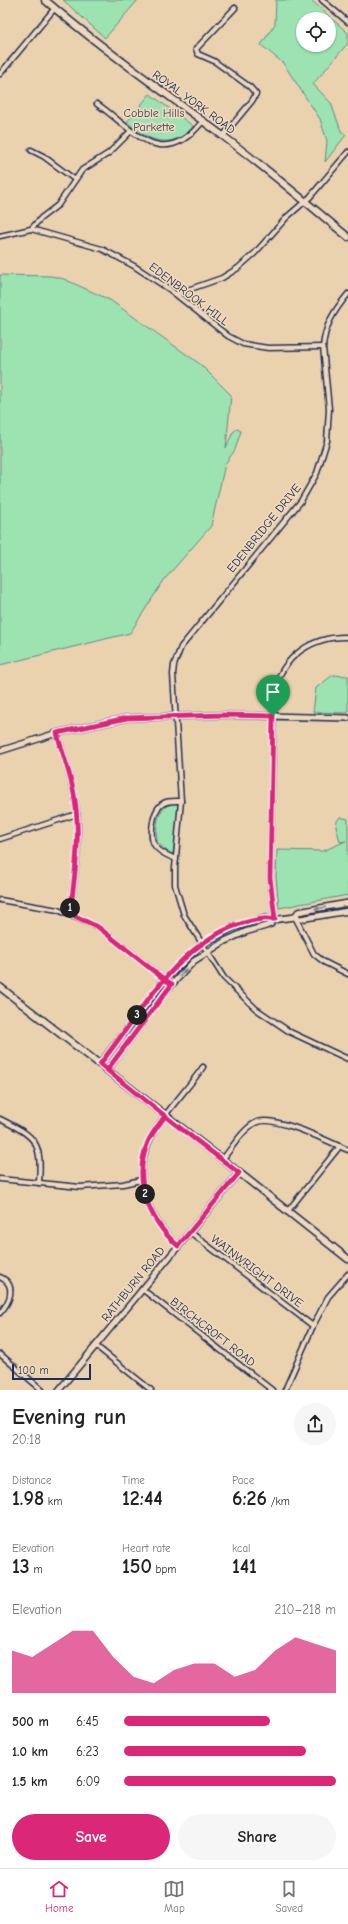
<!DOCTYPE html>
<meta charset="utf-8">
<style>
body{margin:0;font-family:"Comic Neue",sans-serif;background:#f6f6f6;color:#222;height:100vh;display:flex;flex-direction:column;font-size:15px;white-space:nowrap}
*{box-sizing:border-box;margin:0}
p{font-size:13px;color:#767676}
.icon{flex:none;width:22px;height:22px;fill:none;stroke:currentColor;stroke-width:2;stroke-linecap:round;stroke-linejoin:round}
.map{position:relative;height:1390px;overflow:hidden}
.drawer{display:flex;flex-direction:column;background:#fff;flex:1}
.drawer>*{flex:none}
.fabs{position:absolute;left:296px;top:12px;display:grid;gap:8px}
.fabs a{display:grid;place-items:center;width:40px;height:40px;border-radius:50%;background:#fff;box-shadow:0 1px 3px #0004;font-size:20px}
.scale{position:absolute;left:12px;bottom:10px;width:79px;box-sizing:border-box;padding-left:4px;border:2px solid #1b2f5e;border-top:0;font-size:11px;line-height:14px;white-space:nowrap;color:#1b2f5e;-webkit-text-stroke:3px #f1d8b9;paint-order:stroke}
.pin{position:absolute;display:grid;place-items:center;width:34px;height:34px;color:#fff;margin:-41px -17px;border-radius:50% 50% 50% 0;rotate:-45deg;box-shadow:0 0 4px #0007}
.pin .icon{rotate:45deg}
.km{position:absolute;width:20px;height:20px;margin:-10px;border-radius:50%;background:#222;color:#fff;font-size:11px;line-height:20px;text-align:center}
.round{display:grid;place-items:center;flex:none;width:42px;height:42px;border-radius:21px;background:#f6f6f6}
.summary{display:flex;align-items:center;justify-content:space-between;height:68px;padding:0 12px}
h1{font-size:22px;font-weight:800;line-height:30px}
.figures{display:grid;grid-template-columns:repeat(3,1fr);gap:6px;height:68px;padding:4px 12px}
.figures div{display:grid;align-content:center}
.figures b{font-size:20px;font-weight:800}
.figures small{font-size:11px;font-weight:400}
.figures p{font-size:11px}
.chart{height:112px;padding:8px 12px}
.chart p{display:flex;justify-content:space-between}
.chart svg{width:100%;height:72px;margin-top:4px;fill:#db2777;opacity:.7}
.action{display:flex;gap:8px;margin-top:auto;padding:8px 12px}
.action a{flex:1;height:46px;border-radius:24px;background:#db2777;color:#fff;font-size:16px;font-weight:800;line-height:46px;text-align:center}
.action a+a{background:#f6f6f6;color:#222}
ul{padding:0 12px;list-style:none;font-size:13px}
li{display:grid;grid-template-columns:64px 48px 1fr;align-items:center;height:30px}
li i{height:10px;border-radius:5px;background:#db2777}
.tabs{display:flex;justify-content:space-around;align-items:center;height:56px;border-top:1px solid #e0e0e0;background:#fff;font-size:11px;color:#767676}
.tabs a{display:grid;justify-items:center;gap:2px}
.tabs .selected{color:#db2777}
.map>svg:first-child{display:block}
.green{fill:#9ce3b1;stroke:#5c8988;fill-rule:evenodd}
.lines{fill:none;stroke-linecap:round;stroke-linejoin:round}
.minor-casing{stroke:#1b2f5e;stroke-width:7}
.tertiary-casing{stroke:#1b2f5e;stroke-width:8}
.secondary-casing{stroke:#1b2f5e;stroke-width:9}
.minor{stroke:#f1d8b9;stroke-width:4}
.tertiary{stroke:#f1d8b9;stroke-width:5}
.secondary{stroke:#f1d8b9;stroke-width:6}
.oneway{fill:#86848c}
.route-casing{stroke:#fff;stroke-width:8}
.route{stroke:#db2777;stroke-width:5}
.labels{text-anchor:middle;stroke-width:3.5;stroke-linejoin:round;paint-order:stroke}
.street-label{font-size:12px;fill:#1b2f5e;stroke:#f1d8b9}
.park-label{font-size:12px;fill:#2e4a6a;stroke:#f1d8b9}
</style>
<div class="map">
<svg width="348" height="1390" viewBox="0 0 348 1390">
<rect width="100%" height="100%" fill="#ebd2af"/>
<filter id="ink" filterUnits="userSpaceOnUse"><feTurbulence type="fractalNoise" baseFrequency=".025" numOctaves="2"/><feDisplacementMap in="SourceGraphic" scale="8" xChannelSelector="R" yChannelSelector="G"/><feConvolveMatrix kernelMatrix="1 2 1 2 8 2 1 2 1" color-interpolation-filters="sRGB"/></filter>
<g filter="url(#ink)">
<g class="green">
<polygon points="63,0 138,0 105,38"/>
<path d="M 276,0 L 311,0 L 348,33 L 348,43 L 313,84 L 331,103 L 341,131 L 346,135 L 325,162 L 327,141 L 320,119 L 283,63 L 261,45 L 275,24 ZM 303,19 L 329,19 L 329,45 L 303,45 Z"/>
<path d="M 150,94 L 193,126 C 190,132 184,135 179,138 C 158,147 142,135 127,122 Z"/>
<polygon points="0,275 51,276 64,279 110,300 200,364 231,395 226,448 233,432 237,429 241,431 235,450 225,464 211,526 164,580 130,633 0,665"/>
<polygon points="333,675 348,676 348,713 313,712 316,688"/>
<path d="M 174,803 L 178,804 L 179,807 L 173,854 L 168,852 L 157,842 C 156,826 156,807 174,803 Z"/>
<polygon points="340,817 348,819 348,895 279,908 276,878 277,850 323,851 346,841 340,842 336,826 337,821"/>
<polygon points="265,920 265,924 243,930 207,946 206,944 231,930"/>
<polygon points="163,985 167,987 110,1060 107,1058"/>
</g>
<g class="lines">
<g class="minor-casing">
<g id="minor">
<polyline points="322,0 348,22"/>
<polyline points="0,74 55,8"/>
<path d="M 97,104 C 134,129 161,173 203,121"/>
<polyline points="223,136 252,101 256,94 250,87 214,61 198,54 196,49 235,8"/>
<polyline points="31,150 43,156 74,179"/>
<polyline points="31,229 41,218 58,205 82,170 109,153 131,131"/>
<polyline points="0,236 31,229 102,249 134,266 169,289 228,336 243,344 268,348 323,347"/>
<polyline points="176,294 222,278 238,268 255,253 287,217 310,197 348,152"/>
<path d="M 348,294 C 334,311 325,325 323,347 L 329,409 L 327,441 L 317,473 L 301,501 L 181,647 L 174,665 L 173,674 L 181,801 L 175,868 L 175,885 L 184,915 L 224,978 L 256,1009 L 290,1032 L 348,1059"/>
<path d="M 57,733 C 65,760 74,786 77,814 C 80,847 74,882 70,914"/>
<polyline points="0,839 77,814"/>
<path d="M 176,859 C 168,856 156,851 153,842 C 150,834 153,812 160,806 C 165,800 174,801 181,801"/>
<polyline points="0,900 58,910 98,927 172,985"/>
<polyline points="295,917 314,954 324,962 348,974"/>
<path d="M 275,919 L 270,878 L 274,691 C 283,656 312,636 348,637"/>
<path d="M 0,1119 C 36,1137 42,1141 39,1183"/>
<path d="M 222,1160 C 232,1148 242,1130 255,1123 C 272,1113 329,1142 348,1150"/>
<polyline points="0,1179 80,1187 123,1184 141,1180"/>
<polyline points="287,1212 340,1146"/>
<polyline points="190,1232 313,1326"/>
<path d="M 178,1246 C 164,1233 154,1219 147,1201 C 126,1144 174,1109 203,1067"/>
<path d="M 0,1277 C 18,1285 9,1303 0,1313"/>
<polyline points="142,1289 272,1390"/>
<polyline points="96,1346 151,1390"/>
<polyline points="0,1354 42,1390"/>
<polyline points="285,1390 313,1326 328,1297 348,1274"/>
</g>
</g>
<g class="tertiary-casing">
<g id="tertiary">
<polyline points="0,751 57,733 127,718 223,715 348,718"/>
<polyline points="295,917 298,912 348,903"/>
<polyline points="100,1064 165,979 202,944 232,928 251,922 265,918 272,920 295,917 300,919 348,911"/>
<polyline points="107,1070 164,993 194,961 225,941 245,932 266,926 271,924 272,920"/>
<polyline points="59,1390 239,1173"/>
</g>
</g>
<g class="secondary-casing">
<g id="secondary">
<path d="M 45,0 C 102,49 163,91 223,136 C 266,168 307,203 348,237"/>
<polyline points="0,987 232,1167 348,1259"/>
</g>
</g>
<use href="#minor" class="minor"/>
<use href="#tertiary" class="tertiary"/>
<use href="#secondary" class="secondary"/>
</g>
<defs><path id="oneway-solid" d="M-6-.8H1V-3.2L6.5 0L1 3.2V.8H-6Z"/></defs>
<g class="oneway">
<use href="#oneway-solid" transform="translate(320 908) rotate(170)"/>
<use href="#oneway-solid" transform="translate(183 973) rotate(-46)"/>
</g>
</g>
<g class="lines" filter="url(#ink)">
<g class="route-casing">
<path id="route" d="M 273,716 L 223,715 L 127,718 L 57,733 C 62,752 69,770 73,789 C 82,830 75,874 70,914 L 98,927 L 160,976 C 164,979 168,982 172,984 L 107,1070 L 165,1116 C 159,1125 152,1133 148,1142 C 132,1180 149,1220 178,1246 L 239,1173 L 175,1124 C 150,1104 125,1084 100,1064 C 144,1009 185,928 263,919 C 267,918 271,920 275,919 L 270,878 L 273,716"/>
</g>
<use href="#route" class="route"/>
</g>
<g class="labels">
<g class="street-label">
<text transform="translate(194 102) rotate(36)" y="4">ROYAL YORK ROAD</text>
<text transform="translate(189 294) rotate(37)" y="4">EDENBROOK HILL</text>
<text transform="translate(264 528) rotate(-51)" y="4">EDENBRIDGE DRIVE</text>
<text transform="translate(257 1271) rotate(37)" y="4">WAINWRIGHT DRIVE</text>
<text transform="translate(133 1284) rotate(-51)" y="4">RATHBURN ROAD</text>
<text transform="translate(213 1332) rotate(38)" y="4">BIRCHCROFT ROAD</text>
</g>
<g class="park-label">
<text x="154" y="117">Cobble Hills<tspan x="154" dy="14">Parkette</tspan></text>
</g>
</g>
</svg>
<div class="fabs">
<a><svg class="icon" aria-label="locate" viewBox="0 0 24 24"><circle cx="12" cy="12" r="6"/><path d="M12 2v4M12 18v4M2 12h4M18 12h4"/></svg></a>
</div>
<div class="scale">100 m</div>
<div class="pin" style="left:273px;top:716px;background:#1e9e55"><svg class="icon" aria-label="arrive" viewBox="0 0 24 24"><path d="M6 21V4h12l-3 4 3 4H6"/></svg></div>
<b class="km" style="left:70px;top:908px">1</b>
<b class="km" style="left:145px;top:1194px">2</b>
<b class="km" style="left:137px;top:1015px">3</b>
</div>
<section class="drawer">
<div class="summary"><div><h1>Evening run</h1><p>20:18</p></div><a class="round"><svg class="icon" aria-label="share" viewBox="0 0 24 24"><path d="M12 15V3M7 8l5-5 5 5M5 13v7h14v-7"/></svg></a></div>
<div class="figures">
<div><p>Distance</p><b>1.98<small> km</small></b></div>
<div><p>Time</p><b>12:44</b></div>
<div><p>Pace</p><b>6:26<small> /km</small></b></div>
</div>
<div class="figures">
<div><p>Elevation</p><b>13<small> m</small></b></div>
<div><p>Heart rate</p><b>150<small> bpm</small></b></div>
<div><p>kcal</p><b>141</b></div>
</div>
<div class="chart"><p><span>Elevation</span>210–218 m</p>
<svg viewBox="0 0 160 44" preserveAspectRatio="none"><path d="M0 44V18L10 22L20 14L30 6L40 6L50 22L60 34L70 38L80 30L90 26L100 26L110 34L120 30L130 18L140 10L150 14L160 18V44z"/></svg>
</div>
<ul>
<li><b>500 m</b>6:45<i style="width:69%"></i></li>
<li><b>1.0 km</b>6:23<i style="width:86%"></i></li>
<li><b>1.5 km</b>6:09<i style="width:100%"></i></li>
</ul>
<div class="action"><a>Save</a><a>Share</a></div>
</section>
<nav class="tabs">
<a class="selected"><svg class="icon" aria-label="home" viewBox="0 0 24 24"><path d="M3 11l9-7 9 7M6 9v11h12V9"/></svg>Home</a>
<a><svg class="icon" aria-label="map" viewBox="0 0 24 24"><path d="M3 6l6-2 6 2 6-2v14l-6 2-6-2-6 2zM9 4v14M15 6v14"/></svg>Map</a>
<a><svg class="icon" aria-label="saved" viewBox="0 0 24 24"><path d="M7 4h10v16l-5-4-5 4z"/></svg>Saved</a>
</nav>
